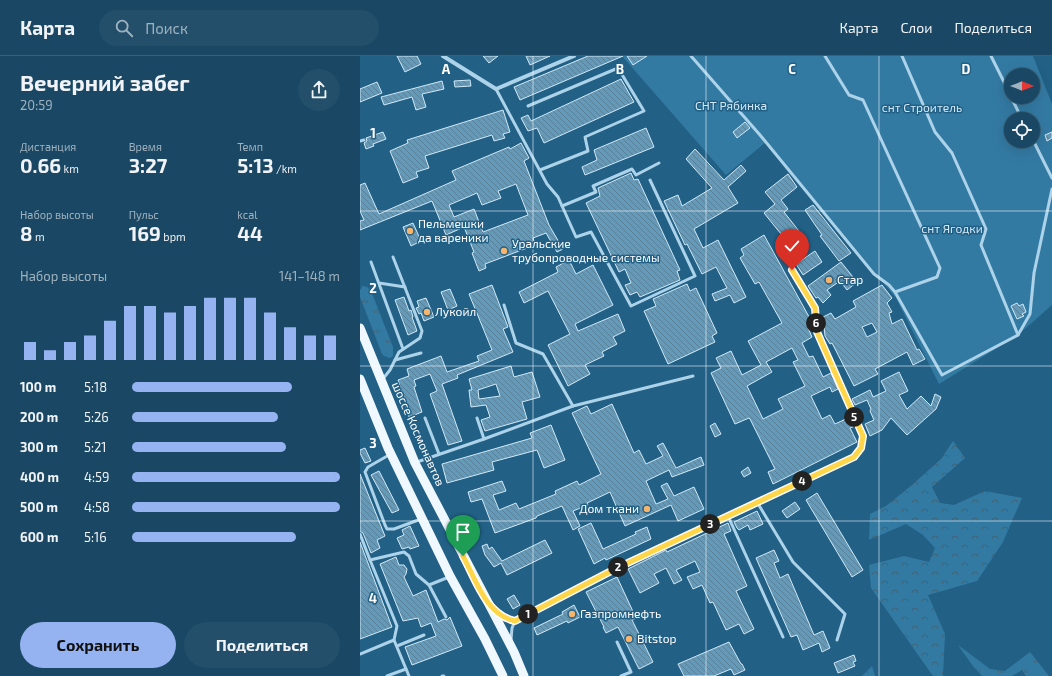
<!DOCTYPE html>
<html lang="ru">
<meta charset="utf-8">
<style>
body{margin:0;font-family:"Exo 2",sans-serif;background:#234f6a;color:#f1f3f6;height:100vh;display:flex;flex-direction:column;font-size:15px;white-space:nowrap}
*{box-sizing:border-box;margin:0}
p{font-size:13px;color:#9fb2bf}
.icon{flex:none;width:22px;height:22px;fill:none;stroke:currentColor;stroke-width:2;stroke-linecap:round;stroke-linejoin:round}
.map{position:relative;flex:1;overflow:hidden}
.sheet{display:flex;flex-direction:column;background:#1a4864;width:360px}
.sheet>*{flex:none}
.needle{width:26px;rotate:90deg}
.fabs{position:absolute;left:644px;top:12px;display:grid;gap:8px}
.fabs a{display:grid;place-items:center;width:36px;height:36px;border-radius:50%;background:#1a4864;box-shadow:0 4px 16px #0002,0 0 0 1px #386078;font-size:20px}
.pin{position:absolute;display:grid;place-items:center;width:34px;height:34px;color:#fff;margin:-41px -17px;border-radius:50% 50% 50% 0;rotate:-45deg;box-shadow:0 0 4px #0007}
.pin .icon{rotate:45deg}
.km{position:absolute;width:20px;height:20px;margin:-10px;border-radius:50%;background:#222;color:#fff;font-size:11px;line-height:20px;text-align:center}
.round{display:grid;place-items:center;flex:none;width:42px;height:42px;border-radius:21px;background:#234f6a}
.summary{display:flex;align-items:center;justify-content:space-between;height:68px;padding:0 20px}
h1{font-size:22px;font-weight:700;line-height:30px}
.metrics{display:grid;grid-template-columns:repeat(3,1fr);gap:6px;height:68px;padding:4px 20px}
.metrics div{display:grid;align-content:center}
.metrics b{font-size:20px;font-weight:700}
.metrics small{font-size:11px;font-weight:400}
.metrics p{font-size:11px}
.chart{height:112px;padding:8px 20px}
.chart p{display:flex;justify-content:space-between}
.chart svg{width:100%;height:72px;margin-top:4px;stroke:#95b2f1;stroke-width:6}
.primary-button{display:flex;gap:8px;margin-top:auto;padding:8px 20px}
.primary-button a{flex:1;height:46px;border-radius:24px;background:#95b2f1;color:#111;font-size:16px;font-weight:700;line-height:46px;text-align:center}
.primary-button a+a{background:#234f6a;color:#f1f3f6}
ul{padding:0 20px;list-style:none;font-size:13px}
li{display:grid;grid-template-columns:64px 48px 1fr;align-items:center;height:30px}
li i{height:10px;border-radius:5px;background:#95b2f1}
header{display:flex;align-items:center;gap:24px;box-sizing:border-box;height:56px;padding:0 20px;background:#1a4864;border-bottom:1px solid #386078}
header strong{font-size:19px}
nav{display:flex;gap:22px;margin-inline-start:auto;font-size:14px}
.search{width:280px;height:36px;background:#234f6a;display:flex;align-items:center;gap:10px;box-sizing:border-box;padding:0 14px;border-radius:22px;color:#9fb2bf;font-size:15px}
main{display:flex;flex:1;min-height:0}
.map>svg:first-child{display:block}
.grass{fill:url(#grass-tufts)}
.forest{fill:url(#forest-crowns)}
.garden{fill:#337aa3;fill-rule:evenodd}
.building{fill:url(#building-back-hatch);stroke:#d0e9f7;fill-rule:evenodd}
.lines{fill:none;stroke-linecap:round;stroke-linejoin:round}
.service{stroke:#acd3e9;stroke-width:3}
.minor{stroke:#acd3e9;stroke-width:4}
.primary{stroke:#eff8fe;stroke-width:9}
.route-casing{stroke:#fff;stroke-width:8}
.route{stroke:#ffd54a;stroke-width:5}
.grid{fill:none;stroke:#fff;stroke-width:1;stroke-opacity:0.55}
.poi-dot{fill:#f5b56e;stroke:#226086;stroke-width:1.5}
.labels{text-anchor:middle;stroke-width:3;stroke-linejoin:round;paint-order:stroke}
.park-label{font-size:12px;fill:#d0e9f7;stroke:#226086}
.poi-label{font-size:12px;fill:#fff;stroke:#226086;text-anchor:start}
.street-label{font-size:12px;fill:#fff;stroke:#226086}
.grid-label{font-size:13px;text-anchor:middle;font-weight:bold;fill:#fff;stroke:#226086;stroke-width:3;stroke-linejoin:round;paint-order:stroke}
</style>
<header>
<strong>Карта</strong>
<div class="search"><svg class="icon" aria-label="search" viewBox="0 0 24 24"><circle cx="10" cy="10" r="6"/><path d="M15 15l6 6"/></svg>Поиск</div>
<nav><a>Карта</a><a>Слои</a><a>Поделиться</a></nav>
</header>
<main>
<section class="sheet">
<div class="summary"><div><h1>Вечерний забег</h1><p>20:59</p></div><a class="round"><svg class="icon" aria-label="share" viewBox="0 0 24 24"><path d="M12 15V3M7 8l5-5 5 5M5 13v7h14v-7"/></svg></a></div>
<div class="metrics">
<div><p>Дистанция</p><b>0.66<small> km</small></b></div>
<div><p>Время</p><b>3:27</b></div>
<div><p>Темп</p><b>5:13<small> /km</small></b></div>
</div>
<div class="metrics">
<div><p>Набор высоты</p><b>8<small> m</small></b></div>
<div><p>Пульс</p><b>169<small> bpm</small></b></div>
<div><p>kcal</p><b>44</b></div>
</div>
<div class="chart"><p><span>Набор высоты</span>141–148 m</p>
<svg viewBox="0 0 160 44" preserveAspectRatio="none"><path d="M5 44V33M15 44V38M25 44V33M35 44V29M45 44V20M55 44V11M65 44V11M75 44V15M85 44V11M95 44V6M105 44V6M115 44V6M125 44V15M135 44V24M145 44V29M155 44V29"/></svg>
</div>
<ul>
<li><b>100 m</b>5:18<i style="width:77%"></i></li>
<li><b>200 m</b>5:26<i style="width:70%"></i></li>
<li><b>300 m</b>5:21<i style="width:74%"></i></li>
<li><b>400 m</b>4:59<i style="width:100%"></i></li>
<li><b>500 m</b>4:58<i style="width:100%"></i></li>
<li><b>600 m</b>5:16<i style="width:79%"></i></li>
</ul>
<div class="primary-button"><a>Сохранить</a><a>Поделиться</a></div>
</section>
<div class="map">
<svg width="692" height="620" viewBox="0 0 692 620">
<defs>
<pattern id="grass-tufts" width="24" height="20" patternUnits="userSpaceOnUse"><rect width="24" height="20" fill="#337aa3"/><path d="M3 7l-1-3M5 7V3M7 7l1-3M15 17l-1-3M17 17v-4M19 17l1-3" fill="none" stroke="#406378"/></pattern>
<pattern id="forest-crowns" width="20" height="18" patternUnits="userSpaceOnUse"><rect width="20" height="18" fill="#337aa3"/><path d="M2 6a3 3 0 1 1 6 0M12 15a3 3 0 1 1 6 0" fill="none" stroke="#406378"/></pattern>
<pattern id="building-back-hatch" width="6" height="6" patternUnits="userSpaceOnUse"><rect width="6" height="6" fill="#639aba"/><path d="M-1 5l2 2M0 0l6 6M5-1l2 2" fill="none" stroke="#5b7f94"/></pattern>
</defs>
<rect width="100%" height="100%" fill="#226086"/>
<g class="grass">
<polygon points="2,230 7,231 11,235 33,291 33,300 30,302 24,300 22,298 0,241 0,234 2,232"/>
<polygon points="598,589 630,613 645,615 670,596 689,620 666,620 662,614 652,620 622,620 613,610"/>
</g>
<g class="forest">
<polygon points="593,385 605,402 572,431 580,447 594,449 625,435 662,442 643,486 617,525 568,539 585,578 583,620 573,620 511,532 509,509 544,500 569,506 575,492 563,479 546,468 509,484 510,458 526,450 552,429 581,403"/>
<polygon points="512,610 515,620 502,620"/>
</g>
<path class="garden" d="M 262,0 L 673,0 L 692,48 L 692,249 L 658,279 L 579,328 L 536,242 L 406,86 L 366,119 ZM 651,19 L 673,19 L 673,41 L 651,41 ZM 651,63 L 673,63 L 673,85 L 651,85 Z"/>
<g class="building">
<polygon points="37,0 57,0 61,8 45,16"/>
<polygon points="123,0 138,0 129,7"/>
<polygon points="166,0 190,0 170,9"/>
<polygon points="228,0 263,0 160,44 154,31"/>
<polygon points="267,0 287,0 273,9"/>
<polygon points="261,23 274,46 184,87 177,72 168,75 161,62 168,59 171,65"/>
<polygon points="110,24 111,30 95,31 94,25"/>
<polygon points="82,25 84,33 62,38 66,51 56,54 52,41 24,49 21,41"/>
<polygon points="17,26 22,37 0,46 0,33"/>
<polygon points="143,54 150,76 143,78 145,82 134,85 132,79 65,100 69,112 56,116 58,121 43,127 30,95 48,87 47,84"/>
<polygon points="385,66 390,72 377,82 373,76"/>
<polygon points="286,72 294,91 225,119 222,111 237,104 234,94"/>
<polygon points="23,76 26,83 13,88 14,90 6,93 4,87 7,85 6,82"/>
<polygon points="692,76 692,82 687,85 685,79"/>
<path d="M 161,87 L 169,102 L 164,105 L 189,169 L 203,193 L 197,196 L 186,177 L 173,182 L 175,189 L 125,208 L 126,212 L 119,215 L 112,197 L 114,196 L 104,171 L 86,179 L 72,145 L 0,174 L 0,165 L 4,164 L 0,155 L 0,129 L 5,127 L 19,158 L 96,124 L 92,115 L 149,91 L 150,93 ZM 156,128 L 168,159 L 123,176 L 114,153 L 94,161 L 89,149 L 117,137 L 122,149 L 141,142 L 138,135 Z"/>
<polygon points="335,93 364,124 381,109 386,115 368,131 378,147 334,173 343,192 358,184 386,241 374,247 370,239 355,245 352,238 367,232 356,211 342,218 327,188 325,189 304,145 318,139 322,150 352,132 326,103"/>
<polygon points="271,117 274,124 278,123 320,214 317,215 320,224 280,241 277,236 270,239 265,229 271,227 265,213 259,216 226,147 240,140 238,132"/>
<polygon points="428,118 437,131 421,144 428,153 424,156 446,184 434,194 404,157 415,148 405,136"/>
<polygon points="453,149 491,197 479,205 460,180 462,179 445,154"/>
<polygon points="53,167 61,185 51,190 43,171"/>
<path d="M 404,179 L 453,268 L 448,272 L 452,281 L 442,287 L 449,301 L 453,300 L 463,321 L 471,317 L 478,333 L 472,336 L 470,331 L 451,340 L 462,363 L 470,359 L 475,368 L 490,361 L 495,370 L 490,372 L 497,386 L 413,428 L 408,416 L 415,413 L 390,363 L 389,362 L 375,368 L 351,317 L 361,312 L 356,302 L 371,295 L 382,319 L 401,309 L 388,285 L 422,267 L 399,226 L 395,228 L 380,202 L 384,199 L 381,193 ZM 432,292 L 438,304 L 433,306 L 445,330 L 418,343 L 423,353 L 403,363 L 387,330 L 412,316 L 406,306 Z"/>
<polygon points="455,195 462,206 443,219 436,208"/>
<polygon points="209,204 216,218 233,209 253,249 215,268 218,275 258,258 265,275 253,281 257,288 242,296 244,300 225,309 230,318 208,330 188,289 210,278 188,235 164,247 159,236 198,216 196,211"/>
<polygon points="481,206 497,226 487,234 480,225 467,234 471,239 463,247 458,241 456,242 448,230"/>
<polygon points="327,228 330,235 336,232 357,277 352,280 355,286 308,308 284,255 296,250 293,243"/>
<polygon points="132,229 148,271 143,273 153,296 97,319 98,322 82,328 102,385 88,389 70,338 77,335 70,318 54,324 56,330 54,331 62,356 49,361 38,324 49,320 47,313 81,300 87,316 119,305 117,300 132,294 109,238"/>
<path d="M 522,229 L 532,242 L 527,247 L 532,256 L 529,257 L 532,268 L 542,263 L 557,294 L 559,293 L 565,303 L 553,309 L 547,296 L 515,313 L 518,318 L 494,330 L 472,287 L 470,288 L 465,280 L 463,261 L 471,257 L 475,263 L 496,251 L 493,245 ZM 512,267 L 517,276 L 507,281 L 502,271 Z"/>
<polygon points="90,233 97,250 88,254 81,236"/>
<polygon points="44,241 49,255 51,254 53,261 52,261 57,275 48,279 35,244"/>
<polygon points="66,242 74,261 64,265 61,257 59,258 56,252 59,251 57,245"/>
<polygon points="657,247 659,250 663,248 666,256 662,258 664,260 657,263 651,250"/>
<path d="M 151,310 L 154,321 L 172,316 L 180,341 L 162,346 L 167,363 L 125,375 L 121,364 L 130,361 L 126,349 L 111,351 L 109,334 L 112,334 L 109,323 ZM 136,328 L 140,340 L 119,343 L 118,334 Z"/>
<polygon points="539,316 548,335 539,339 547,353 561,340 571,350 575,338 581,341 576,353 547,379 531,362 522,374 510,380 505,368 514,364 510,355 511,353 507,344 495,349 492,343 510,334 513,341 526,335 521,325"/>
<polygon points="252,348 274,397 279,394 286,408 303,400 297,390 303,387 316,412 341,401 344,409 312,421 309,414 286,425 296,448 308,443 301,430 307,427 314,440 334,431 344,453 318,465 311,449 265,470 250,436 227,447 228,449 213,455 220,470 213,474 202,450 177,460 176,462 135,477 122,443 111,446 108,436 142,425 146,435 133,439 139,454 156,447 159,453 196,438 195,435 217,425 219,429 241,418 212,357 227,350 231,358"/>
<polygon points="355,367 361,378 355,381 350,370"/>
<polygon points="191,369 205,404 184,412 177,394 132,406 134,414 87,427 82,408 172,382 170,377"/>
<polygon points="5,392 11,405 5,407 0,397 0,394"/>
<polygon points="388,411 391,417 384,421 381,416"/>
<polygon points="19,415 39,454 32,457 11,419"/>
<polygon points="0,418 25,480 17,484 20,492 11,497 3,477 0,475"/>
<polygon points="457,437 503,514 492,521 446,444"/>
<polygon points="435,446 440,453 427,462 422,455"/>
<polygon points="397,455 403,468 390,474 388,469 379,474 377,472 374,466"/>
<polygon points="103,462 109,473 103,476 97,465"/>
<polygon points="231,467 243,493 276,478 275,476 287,471 291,483 246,504 245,502 234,508 218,473"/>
<polygon points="368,467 371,475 364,478 387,530 376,535 394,573 384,578 379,568 366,574 353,546 350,547 342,529 333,533 327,521 340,516 335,505 316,514 322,524 314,528 306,512 294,518 299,527 280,537 268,513 306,494 307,496"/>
<polygon points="50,470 59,490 50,493 49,491 42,493 37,482 44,479 42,474"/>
<polygon points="185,484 192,497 147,519 141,507 134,511 125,499 122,490 127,488 129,493 132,491 142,505"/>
<polygon points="0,486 32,571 0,583"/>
<polygon points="414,494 419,505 414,507 420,522 428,518 454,579 463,575 470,592 462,596 459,587 443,594 437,579 431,581 396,502"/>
<polygon points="36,501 39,509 44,509 47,513 46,518 44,521 53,540 66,534 78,566 84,563 87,564 90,561 102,590 52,609 45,591 76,580 71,567 61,571 58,562 43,565 20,508"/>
<polygon points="257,521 276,562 272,564 293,606 279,613 258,571 246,577 243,571 244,571 226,536"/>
<polygon points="154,539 160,549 153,553 147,543"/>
<polygon points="214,549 220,561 208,567 207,565 177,579 174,572 203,558 202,556"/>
<polygon points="369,586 381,608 382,608 385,614 374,619 371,613 354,620 324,620 318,608"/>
<polygon points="494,599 496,605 493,606 495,610 478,617 474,607"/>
</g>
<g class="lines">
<g class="service">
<polyline points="331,0 400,79 514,218 529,229 535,236 582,319 658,279 670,258 674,217 692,133"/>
<polyline points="465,0 489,39 503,44 580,212 577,221 535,236"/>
<polyline points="542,0 575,76 592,97 626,173 621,189 658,279"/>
<polyline points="631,0 651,40"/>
<polyline points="136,33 187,128 198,141 216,181 231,176 271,250 335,220 290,124"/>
<polyline points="651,41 662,63"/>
<polyline points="168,50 258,12 284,55 225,81 228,95 180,114"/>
<polyline points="673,84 692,122"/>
<polyline points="0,85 4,84"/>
<polyline points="202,150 236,136 233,130 272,113 276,119 299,107"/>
<polyline points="11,206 43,293"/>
<polyline points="19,227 45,231"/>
<polyline points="35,304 61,297"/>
<polyline points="22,324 30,314 39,296 60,282 62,275 33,201"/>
<polyline points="213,350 333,320"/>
<polyline points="65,362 79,398"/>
<polyline points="117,362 124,383 213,350 183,298 156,287 144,249"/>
<polyline points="29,399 8,411 5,416 25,469 27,473 34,473 61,463"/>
<polyline points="57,406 124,383"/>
<polyline points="397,446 433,506 485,558 477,584"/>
<polyline points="368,460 423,581"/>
<polyline points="0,478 10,504 44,496 49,500 56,518 69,529 89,521"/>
<polyline points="10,504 37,570 34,584"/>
<polyline points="69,529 86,561"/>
<polyline points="138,557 148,563 155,565 257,512 494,401 501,392 503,380 457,276 455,251 432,214"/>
<polyline points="151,584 152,572 155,565"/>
<polyline points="257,586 271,616 261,620"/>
<polyline points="37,590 64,579"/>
<polyline points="0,598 34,584 49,620"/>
<polyline points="27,620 46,613"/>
<polyline points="82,620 84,620"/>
</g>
<polyline class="minor" points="83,0 136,33 214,0"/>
<g class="primary">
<polyline points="0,272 55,407 154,596 164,620"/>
<polyline points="0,323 28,392 90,520 125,583 143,620"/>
</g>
</g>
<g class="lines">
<g class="route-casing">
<path id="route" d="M 103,500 C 116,524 126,559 155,565 L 257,512 L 494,401 L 501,392 L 503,380 L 457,276 L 455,252 L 432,214"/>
</g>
<use href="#route" class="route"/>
</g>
<path class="grid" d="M 173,0 L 173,620M 346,0 L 346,620M 519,0 L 519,620M 0,155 L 692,155M 0,310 L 692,310M 0,465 L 692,465"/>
<g class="poi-dot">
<circle cx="50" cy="175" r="4"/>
<circle cx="144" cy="195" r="4"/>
<circle cx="469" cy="224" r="4"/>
<circle cx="67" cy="256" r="4"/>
<circle cx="287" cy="453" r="4"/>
<circle cx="212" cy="558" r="4"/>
<circle cx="269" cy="583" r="4"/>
</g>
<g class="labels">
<g class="park-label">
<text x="371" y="54">СНТ Рябинка</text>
<text x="562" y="56">снт Строитель</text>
<text x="592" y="177">снт Ягодки</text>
</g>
<g class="poi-label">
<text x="58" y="172">Пельмешки<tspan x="58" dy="14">да вареники</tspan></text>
<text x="152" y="192">Уральские<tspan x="152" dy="14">трубопроводные системы</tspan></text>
<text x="477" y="228">Стар</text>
<text x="75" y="260">Лукойл</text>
<text x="279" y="457" text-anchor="end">Дом ткани</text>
<text x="220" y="562">Газпромнефть</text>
<text x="277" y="587">Bitstop</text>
</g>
<g class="street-label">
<text transform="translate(58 378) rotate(66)" y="4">шоссе Космонавтов</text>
</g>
</g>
<g class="grid-label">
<text x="86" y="18">A</text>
<text x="260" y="18">B</text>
<text x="432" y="18">C</text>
<text x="606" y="18">D</text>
<text x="13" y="82">1</text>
<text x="13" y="237">2</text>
<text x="13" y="392">3</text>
<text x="13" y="547">4</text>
</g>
</svg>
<div class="fabs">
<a><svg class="needle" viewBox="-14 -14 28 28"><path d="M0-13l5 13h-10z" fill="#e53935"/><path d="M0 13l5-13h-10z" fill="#9fb2bf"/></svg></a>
<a><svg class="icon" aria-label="locate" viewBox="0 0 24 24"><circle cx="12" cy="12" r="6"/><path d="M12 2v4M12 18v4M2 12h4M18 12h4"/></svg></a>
</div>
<div class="pin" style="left:103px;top:500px;background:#1e9e55"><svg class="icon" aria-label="arrive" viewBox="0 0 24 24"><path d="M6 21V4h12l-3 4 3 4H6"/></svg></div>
<div class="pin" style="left:432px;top:214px;background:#d93025"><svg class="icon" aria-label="check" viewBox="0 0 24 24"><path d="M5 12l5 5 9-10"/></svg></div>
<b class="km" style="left:168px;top:558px">1</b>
<b class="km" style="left:258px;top:511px">2</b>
<b class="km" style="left:350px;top:468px">3</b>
<b class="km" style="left:442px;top:425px">4</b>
<b class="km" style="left:494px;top:361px">5</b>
<b class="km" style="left:456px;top:267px">6</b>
</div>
</main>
